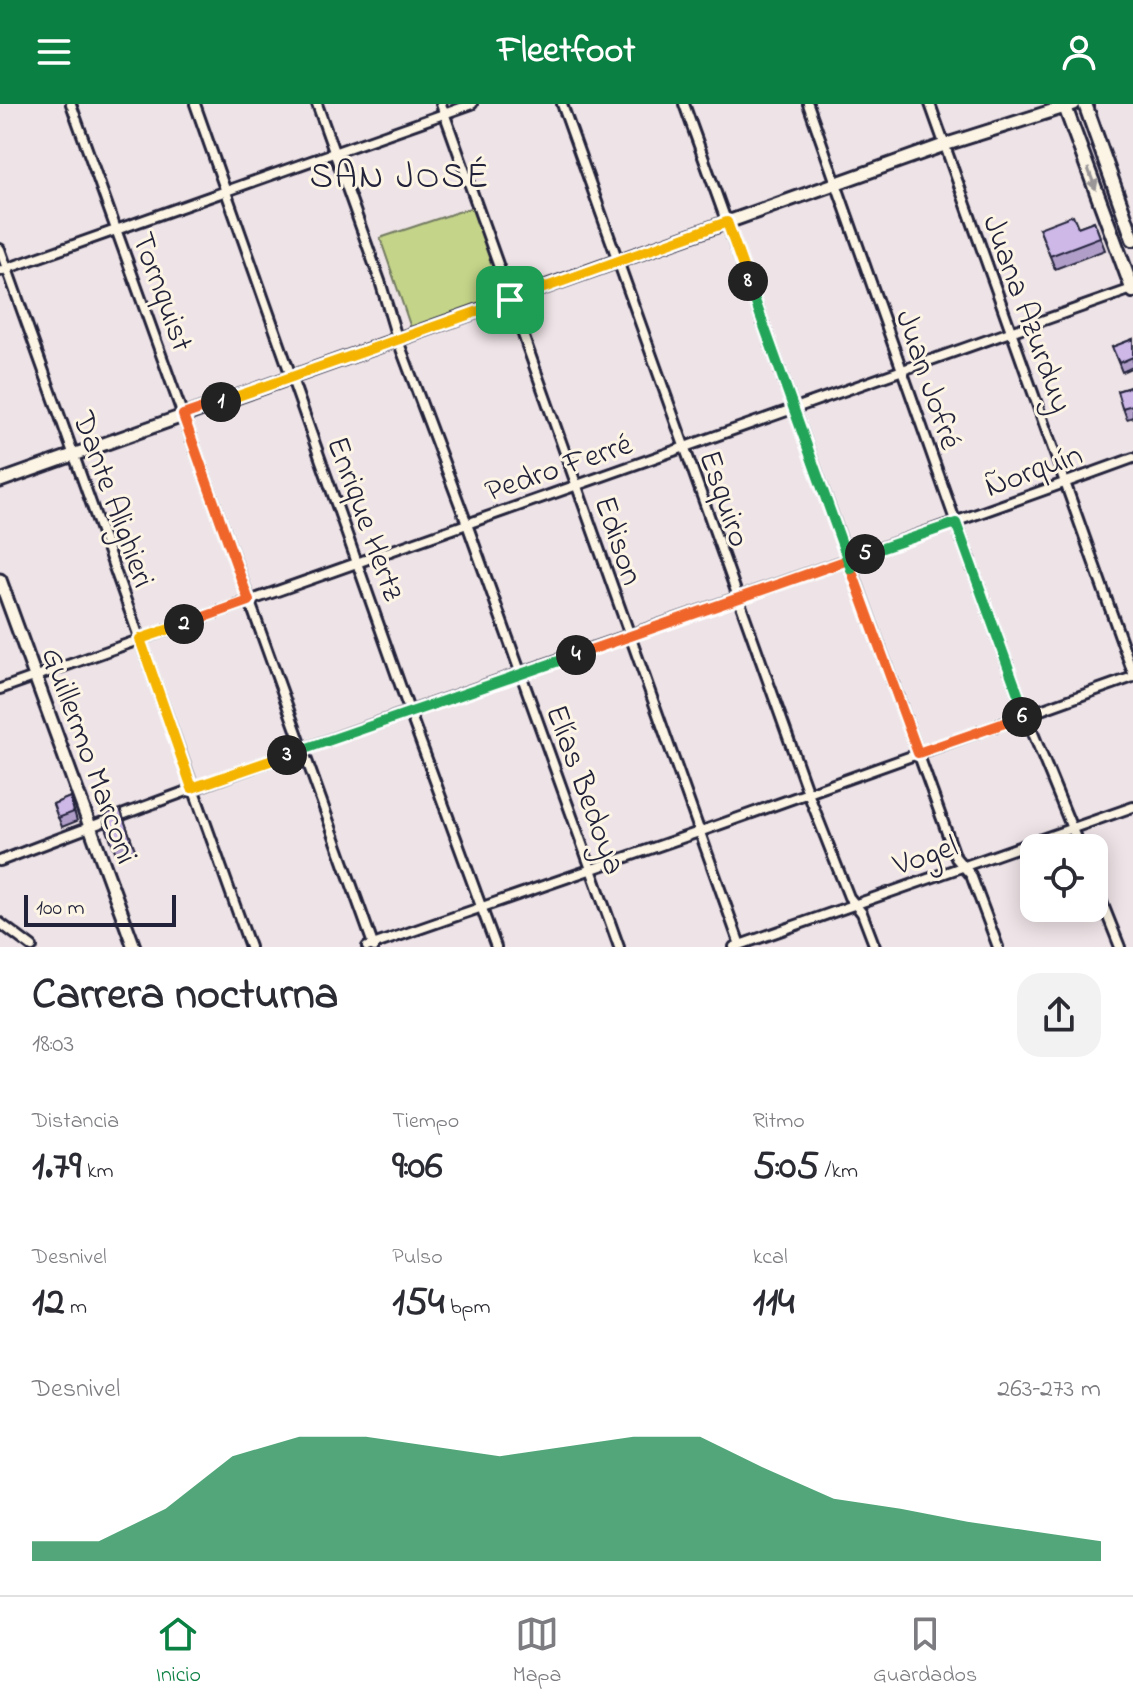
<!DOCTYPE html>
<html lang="es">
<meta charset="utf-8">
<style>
body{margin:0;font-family:"Indie Flower",sans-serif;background:#f2f2f3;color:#2b2b33;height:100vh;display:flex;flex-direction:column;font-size:30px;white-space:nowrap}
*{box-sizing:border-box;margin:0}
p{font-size:26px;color:#7c7c81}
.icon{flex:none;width:44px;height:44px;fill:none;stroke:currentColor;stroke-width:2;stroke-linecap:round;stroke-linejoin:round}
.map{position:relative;height:843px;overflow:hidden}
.details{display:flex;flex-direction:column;background:#fff;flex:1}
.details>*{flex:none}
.fabs{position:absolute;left:1020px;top:730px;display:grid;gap:16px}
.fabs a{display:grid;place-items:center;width:88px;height:88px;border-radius:16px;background:#fff;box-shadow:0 4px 20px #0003;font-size:40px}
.scale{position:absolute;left:24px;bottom:20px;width:152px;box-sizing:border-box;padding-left:8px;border:4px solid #22223b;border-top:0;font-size:22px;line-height:28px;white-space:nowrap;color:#22223b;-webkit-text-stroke:6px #fcf5e5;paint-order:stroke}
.pin{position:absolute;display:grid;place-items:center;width:68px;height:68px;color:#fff;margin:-34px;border-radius:16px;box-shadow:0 4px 12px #0006}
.km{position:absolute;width:40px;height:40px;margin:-20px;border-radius:50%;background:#222;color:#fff;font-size:22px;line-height:40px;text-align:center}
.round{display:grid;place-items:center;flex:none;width:84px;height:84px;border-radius:24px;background:#f2f2f3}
.headline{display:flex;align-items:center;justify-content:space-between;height:136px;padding:0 32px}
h1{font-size:44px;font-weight:800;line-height:60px}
.figures{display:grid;grid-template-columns:repeat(3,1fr);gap:12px;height:136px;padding:8px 32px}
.figures div{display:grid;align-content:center}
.figures b{font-size:40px;font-weight:800}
.figures small{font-size:22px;font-weight:400}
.figures p{font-size:22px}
.chart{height:224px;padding:16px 32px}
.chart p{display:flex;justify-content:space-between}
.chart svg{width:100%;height:144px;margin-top:8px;fill:#0b8043;opacity:.7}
header{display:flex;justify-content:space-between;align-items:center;height:104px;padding:0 32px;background:#0b8043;color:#fff;font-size:36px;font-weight:800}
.tabs{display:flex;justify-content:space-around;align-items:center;height:112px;border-top:2px solid #e1e1e2;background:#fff;font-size:22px;color:#7c7c81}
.tabs a{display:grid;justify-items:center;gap:4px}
.tabs .selected{color:#0b8043}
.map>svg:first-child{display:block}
.green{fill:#c4d488;stroke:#737b62;stroke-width:2}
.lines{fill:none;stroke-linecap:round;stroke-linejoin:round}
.street-casing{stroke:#22223b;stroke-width:14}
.secondary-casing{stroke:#22223b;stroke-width:17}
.primary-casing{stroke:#22223b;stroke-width:18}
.street{stroke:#fcf5e5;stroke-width:8}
.secondary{stroke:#fcf5e5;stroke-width:11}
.primary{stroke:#fcf5e5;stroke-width:12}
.wall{fill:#b09ec8;stroke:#22223b;stroke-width:2}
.building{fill:#cdb8e8;stroke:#22223b;stroke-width:2}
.oneway{fill:#9a9698}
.split-1-casing{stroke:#fff;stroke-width:16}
.split-2-casing{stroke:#fff;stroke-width:16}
.split-3-casing{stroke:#fff;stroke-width:16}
.split-4-casing{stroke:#fff;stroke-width:16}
.split-5-casing{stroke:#fff;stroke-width:16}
.split-6-casing{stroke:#fff;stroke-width:16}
.split-7-casing{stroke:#fff;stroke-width:16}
.split-8-casing{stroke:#fff;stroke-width:16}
.split-9-casing{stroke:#fff;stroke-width:16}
.split-1{stroke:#f5b400;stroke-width:10}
.split-2{stroke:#f0652b;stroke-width:10}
.split-3{stroke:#f5b400;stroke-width:10}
.split-4{stroke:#22a559;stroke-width:10}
.split-5{stroke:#f0652b;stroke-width:10}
.split-6{stroke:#22a559;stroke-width:10}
.split-7{stroke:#f0652b;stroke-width:10}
.split-8{stroke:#22a559;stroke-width:10}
.split-9{stroke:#f5b400;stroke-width:10}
.labels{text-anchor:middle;stroke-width:6;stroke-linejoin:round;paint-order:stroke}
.street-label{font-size:32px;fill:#22223b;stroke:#fcf5e5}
.quarter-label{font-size:36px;letter-spacing:2px;fill:#22223b;stroke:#fcf5e5}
</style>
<header><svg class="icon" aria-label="menu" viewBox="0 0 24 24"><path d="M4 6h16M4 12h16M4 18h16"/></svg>Fleetfoot<svg class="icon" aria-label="person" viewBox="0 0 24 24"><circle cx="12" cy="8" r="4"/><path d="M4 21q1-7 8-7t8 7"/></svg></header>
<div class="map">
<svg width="1133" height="843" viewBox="0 0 1133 843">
<rect width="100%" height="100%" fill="#eee3e6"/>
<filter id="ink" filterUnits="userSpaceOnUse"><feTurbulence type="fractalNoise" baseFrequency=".0125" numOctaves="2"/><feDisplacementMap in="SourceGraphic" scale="16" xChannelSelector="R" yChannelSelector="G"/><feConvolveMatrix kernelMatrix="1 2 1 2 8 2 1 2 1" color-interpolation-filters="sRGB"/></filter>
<g filter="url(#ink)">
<polygon class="green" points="473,103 503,193 411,224 380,134"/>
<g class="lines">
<g class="street-casing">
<g id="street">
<polyline points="71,0 374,843"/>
<polyline points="195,0 410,609 496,843"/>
<polyline points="317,0 380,177 397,234 467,420 619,843"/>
<polyline points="441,0 740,841"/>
<polyline points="562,0 808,689 849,793 862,809 875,843"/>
<polyline points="684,0 956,754 971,771 998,843"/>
<polyline points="808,0 956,419 1026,612 1080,744"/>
<polyline points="930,0 1133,569"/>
<polyline points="0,145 250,843"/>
<polyline points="0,167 472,0"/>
<polyline points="0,585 1132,185"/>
<path d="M 0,757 C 374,613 756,492 1133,354"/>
<polyline points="1094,778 1120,843"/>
<polyline points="0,819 32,843"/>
<polyline points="367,843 699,728 1133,573"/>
<polyline points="734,843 1133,703"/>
</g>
</g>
<g class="secondary-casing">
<g id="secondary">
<polyline points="0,377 944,41 1074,0"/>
<polyline points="0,476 134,843"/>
</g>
</g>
<g class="primary-casing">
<g id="primary">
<polyline points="1064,0 1133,187"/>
<polyline points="1085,0 1133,135"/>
</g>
</g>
<use href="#street" class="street"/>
<use href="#secondary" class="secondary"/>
<use href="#primary" class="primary"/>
</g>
<g class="wall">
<polygon points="1094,117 1105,146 1055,165 1039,124 1078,123"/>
<polygon points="1133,235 1133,263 1122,268 1112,243"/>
<polygon points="1133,282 1133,313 1127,315 1117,287"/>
<polygon points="70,693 77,717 62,723 53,700"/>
<polygon points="120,705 136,748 118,755 104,718"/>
</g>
<g class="building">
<polygon points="1073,111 1078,123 1094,117 1100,133 1050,152 1039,124"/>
<polygon points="1133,235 1133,253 1119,259 1112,243"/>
<polygon points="1133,282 1133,301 1122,304 1117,287"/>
<polygon points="70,693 74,708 58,714 53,700"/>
<polygon points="120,705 131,735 113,741 104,718 108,709"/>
</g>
<defs><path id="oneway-solid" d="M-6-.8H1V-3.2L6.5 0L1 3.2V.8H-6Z" transform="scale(2)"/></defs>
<use class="oneway" href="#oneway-solid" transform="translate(1092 75) rotate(70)"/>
</g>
<g class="lines" filter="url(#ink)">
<g class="split-1-casing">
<polyline id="split-1" points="221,298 510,196"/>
</g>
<g class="split-2-casing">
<polyline id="split-2" points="184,520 249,497 183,311 221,298"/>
</g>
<g class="split-3-casing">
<polyline id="split-3" points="184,520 140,535 192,684 287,651"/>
</g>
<g class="split-4-casing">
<polyline id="split-4" points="287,651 576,551"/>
</g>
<g class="split-5-casing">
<polyline id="split-5" points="576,551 865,450"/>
</g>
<g class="split-6-casing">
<polyline id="split-6" points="865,450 956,419 1026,612 1022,613"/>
</g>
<g class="split-7-casing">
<polyline id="split-7" points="851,465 918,649 1022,613"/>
</g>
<g class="split-8-casing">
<polyline id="split-8" points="748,177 851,465"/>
</g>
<g class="split-9-casing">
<polyline id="split-9" points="510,196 727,118 748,177"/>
</g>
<use href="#split-1" class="split-1"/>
<use href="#split-2" class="split-2"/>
<use href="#split-3" class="split-3"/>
<use href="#split-4" class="split-4"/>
<use href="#split-5" class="split-5"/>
<use href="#split-6" class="split-6"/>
<use href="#split-7" class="split-7"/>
<use href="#split-8" class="split-8"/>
<use href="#split-9" class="split-9"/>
</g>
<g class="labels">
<g class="street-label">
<text transform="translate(164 187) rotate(70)" y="11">Tornquist</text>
<text transform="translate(1029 209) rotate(70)" y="11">Juana Azurduy</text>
<text transform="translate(930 275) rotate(71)" y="11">Juan Jofré</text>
<text transform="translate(558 362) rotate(-19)" y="11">Pedro Ferré</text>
<text transform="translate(1033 365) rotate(-20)" y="11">Ñorquín</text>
<text transform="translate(726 394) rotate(71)" y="11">Esquiro</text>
<text transform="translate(115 395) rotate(70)" y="11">Dante Alighieri</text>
<text transform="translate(367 414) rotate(70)" y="11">Enrique Hertz</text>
<text transform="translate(620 436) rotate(71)" y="11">Edison</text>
<text transform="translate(91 651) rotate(70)" y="11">Guillermo Marconi</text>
<text transform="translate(587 685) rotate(70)" y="11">Elías Bedoya</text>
<text transform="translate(925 750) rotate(-19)" y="11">Vogel</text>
</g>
<g class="quarter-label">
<text x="400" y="83">SAN JOSÉ</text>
</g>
</g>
</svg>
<div class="fabs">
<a><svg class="icon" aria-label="locate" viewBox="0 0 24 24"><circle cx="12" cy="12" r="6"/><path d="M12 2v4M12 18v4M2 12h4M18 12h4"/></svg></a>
</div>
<div class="scale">100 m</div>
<div class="pin" style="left:510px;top:196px;background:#1e9e55"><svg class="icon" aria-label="arrive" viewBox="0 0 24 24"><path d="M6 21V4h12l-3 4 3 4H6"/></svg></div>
<b class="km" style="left:221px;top:298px">1</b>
<b class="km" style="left:184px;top:520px">2</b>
<b class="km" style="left:287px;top:651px">3</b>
<b class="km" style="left:576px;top:551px">4</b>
<b class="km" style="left:865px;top:450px">5</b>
<b class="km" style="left:1022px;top:613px">6</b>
<b class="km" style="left:748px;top:177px">8</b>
</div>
<section class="details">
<div class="headline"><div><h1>Carrera nocturna</h1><p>18:03</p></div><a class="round"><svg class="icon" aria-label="share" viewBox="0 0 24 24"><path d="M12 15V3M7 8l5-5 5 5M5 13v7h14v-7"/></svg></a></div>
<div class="figures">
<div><p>Distancia</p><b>1.79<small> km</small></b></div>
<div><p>Tiempo</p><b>9:06</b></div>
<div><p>Ritmo</p><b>5:05<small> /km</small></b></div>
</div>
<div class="figures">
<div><p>Desnivel</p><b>12<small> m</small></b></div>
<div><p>Pulso</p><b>154<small> bpm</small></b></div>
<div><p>kcal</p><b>114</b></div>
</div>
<div class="chart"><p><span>Desnivel</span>263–273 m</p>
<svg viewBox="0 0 160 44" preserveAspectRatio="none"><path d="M0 44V38L10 38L20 28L30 12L40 6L50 6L60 9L70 12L80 9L90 6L100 6L110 16L120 25L130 28L140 32L150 35L160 38V44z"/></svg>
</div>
</section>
<nav class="tabs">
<a class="selected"><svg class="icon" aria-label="home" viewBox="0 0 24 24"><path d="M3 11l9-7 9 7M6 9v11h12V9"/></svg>Inicio</a>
<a><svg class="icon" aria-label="map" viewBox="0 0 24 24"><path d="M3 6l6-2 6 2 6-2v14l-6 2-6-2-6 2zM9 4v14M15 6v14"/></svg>Mapa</a>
<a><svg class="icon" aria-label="saved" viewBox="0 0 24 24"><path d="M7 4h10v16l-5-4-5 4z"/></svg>Guardados</a>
</nav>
